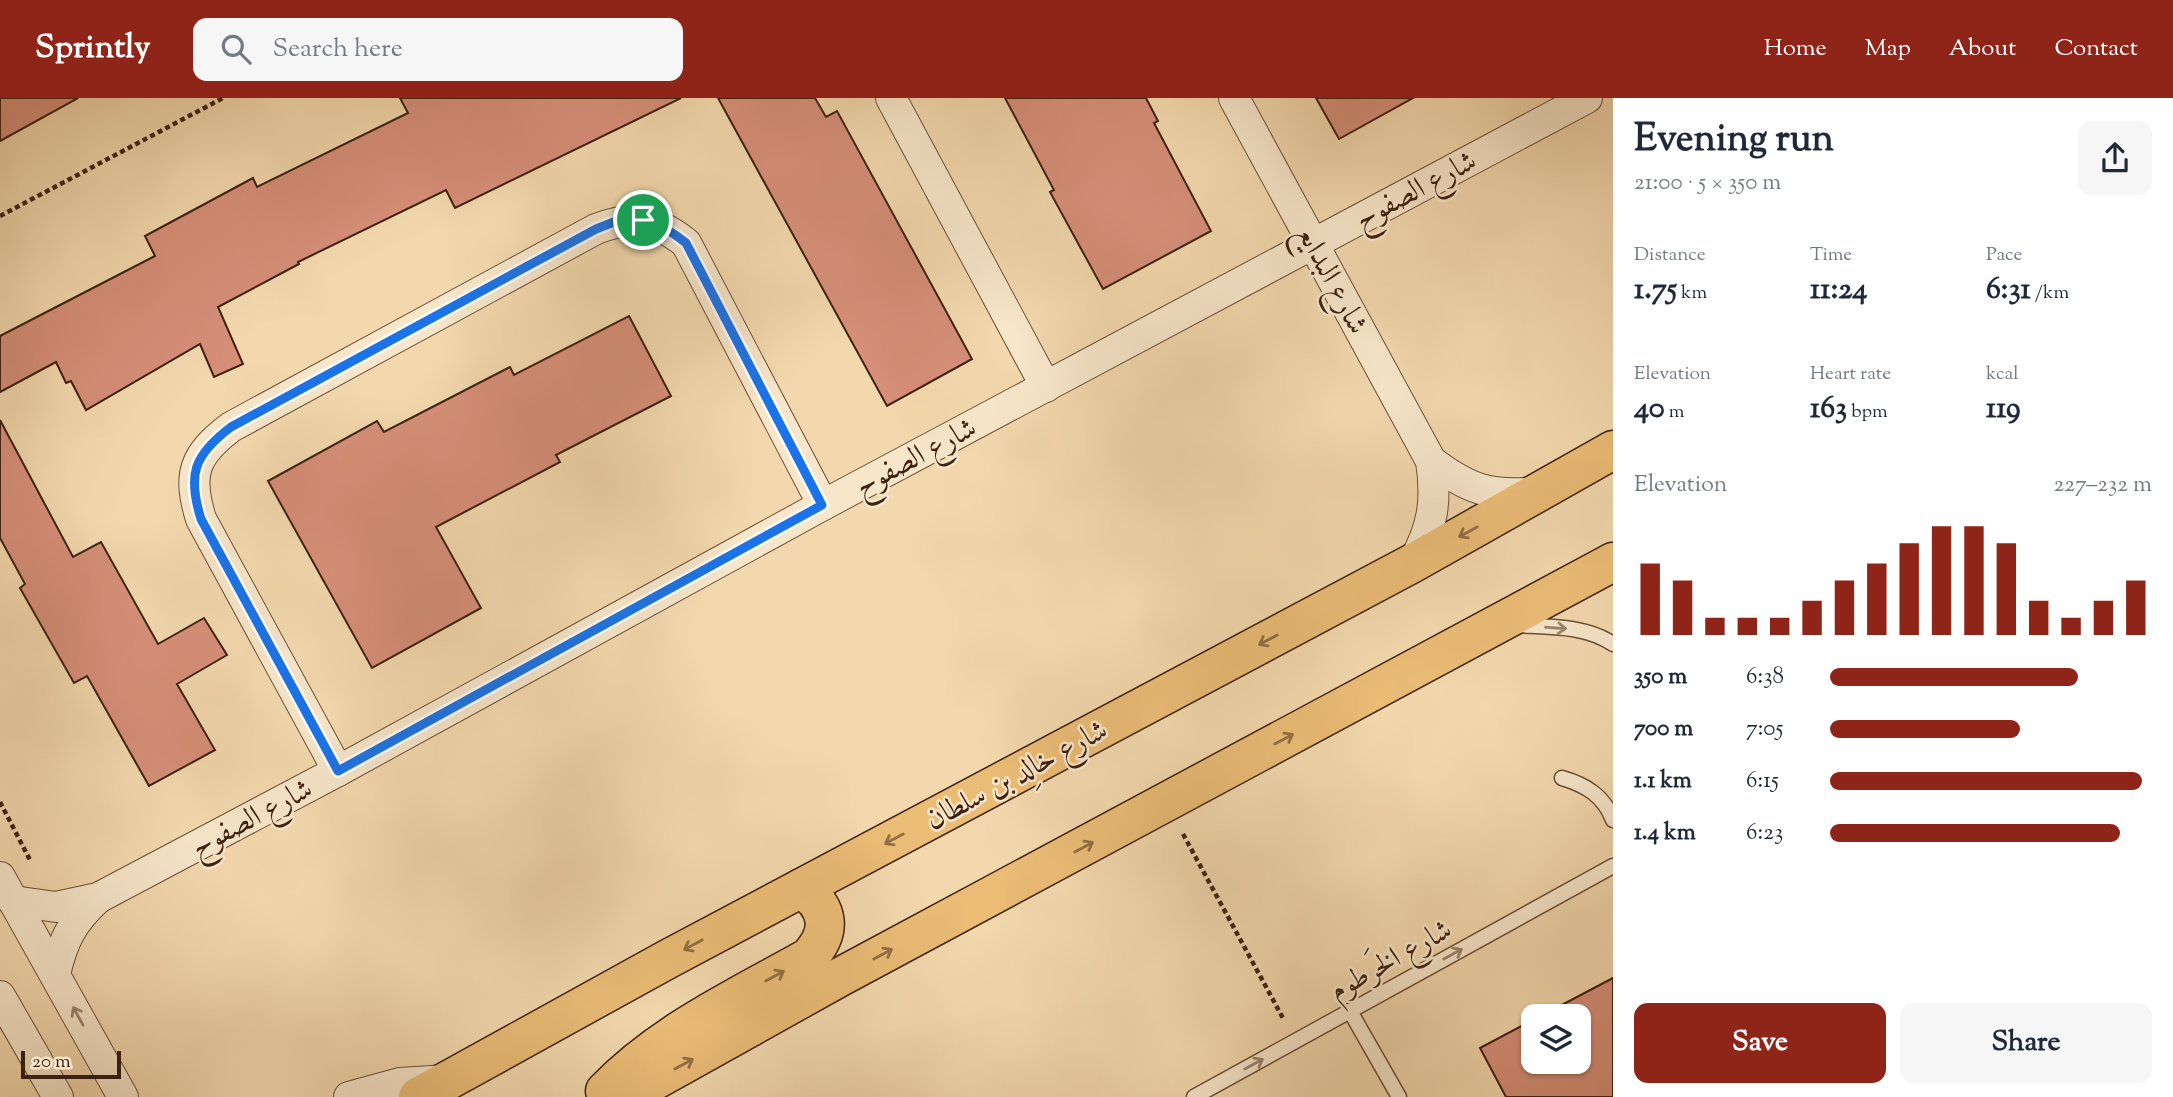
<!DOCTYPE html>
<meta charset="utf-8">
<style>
body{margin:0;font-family:"Sorts Mill Goudy",Amiri,serif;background:#f6f6f7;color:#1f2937;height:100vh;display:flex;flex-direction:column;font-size:26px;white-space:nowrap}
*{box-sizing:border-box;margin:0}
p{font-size:23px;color:#747a83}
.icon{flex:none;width:38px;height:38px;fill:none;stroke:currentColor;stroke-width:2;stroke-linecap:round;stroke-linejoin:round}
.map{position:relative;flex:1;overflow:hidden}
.drawer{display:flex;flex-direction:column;background:#fff;width:560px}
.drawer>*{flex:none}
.buttons{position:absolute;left:1521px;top:906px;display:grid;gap:14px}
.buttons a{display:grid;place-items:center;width:70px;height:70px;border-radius:14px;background:#fff;box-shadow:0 2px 5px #0004;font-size:35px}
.scale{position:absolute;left:21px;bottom:18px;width:100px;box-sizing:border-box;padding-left:7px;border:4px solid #3e2111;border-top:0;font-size:19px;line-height:24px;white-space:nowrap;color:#3e2111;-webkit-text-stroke:5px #f7e6ca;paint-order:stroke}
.pin{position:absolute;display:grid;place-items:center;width:60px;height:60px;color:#fff;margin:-30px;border:4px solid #fff;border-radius:50%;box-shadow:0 2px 7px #0007}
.round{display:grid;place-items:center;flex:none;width:74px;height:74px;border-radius:14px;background:#f6f6f7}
.headline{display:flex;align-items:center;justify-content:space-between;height:119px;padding:0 21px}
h1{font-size:38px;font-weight:800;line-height:52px}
.stats{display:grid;grid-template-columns:repeat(3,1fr);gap:10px;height:119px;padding:7px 21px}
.stats div{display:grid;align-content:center}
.stats b{font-size:30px;font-weight:800}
.stats small{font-size:19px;font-weight:400}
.stats p{font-size:19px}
.chart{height:196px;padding:14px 21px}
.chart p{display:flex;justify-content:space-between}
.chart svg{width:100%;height:126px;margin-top:7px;stroke:#8f2418;stroke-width:6}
.primary-button{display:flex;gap:14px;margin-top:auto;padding:14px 21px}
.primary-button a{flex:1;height:80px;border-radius:14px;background:#8f2418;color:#fff;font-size:28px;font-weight:800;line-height:80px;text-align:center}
.primary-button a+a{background:#f6f6f7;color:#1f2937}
ul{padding:0 21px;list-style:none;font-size:23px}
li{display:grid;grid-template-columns:112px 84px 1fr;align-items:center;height:52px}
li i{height:18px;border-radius:9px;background:#8f2418}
header{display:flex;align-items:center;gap:42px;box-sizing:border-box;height:98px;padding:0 35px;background:#8f2418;color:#fff}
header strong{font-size:33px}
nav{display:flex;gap:38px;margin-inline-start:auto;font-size:24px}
.search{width:490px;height:63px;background:#f6f6f7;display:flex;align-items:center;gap:18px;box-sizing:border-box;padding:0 24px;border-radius:14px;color:#747a83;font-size:26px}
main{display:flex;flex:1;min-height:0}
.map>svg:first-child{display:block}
.building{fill:#d68f79;stroke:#3e2111;stroke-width:2}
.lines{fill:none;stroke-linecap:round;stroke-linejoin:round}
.service-casing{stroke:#6b4f38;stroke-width:17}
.minor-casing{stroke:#6b4f38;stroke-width:32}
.primary-casing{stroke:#3e2111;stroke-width:41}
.path{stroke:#3e2111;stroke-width:4.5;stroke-dasharray:5 3.5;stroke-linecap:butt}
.service{stroke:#f7e6ca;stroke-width:14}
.minor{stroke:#f7e6ca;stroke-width:30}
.primary{stroke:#eabc76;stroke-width:38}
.oneway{stroke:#946e44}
.oneway2{stroke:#9a846e}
.route-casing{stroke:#fff;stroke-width:14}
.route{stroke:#1a73e8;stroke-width:9}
.labels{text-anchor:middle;stroke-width:5;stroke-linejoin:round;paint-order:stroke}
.street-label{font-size:30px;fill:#3e2111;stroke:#f7e6ca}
</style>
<header>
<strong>Sprintly</strong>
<div class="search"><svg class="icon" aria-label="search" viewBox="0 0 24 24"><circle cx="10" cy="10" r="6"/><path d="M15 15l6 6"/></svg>Search here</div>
<nav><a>Home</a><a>Map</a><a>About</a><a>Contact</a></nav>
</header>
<main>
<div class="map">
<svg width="1613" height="999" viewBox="0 0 1613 999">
<rect width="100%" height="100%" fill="#f3d8ad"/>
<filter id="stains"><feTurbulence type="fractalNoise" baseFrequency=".00286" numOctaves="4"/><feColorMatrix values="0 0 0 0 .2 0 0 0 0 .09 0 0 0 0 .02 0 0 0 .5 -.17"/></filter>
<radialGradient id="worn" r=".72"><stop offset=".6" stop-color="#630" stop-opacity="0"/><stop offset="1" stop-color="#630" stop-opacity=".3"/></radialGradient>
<g class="building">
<polygon points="0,0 78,0 0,43"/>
<polygon points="400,0 681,0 455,110 446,92 298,164 299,166 218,209 243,266 214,279 200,246 86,312 71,283 66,285 56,264 0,294 0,238 155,158 145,138 253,80 257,89 408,15"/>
<polygon points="718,0 815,0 826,19 837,13 972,261 887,308"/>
<polygon points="1005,0 1146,0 1158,23 1154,25 1211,133 1103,191 1050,94 1054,92"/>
<polygon points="1316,0 1413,0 1339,41"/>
<polygon points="629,218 671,298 556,357 560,364 436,429 481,510 372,570 268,383 377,323 384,334 510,269 514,277"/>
<polygon points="0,322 73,459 101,444 158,546 204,520 227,557 177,586 215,652 149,688 87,578 74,585 20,490 25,486 0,440"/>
<polygon points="1613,880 1613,999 1506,999 1480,950 1533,922 1533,964 1578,964 1578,919 1539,919"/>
</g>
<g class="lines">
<g class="service-casing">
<g id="service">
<path d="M 1515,527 C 1548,529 1585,527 1613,546"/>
<path d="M 1562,680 C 1586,687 1604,698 1613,722"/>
<polyline points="1350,913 1399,999"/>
<polyline points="1194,999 1613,768"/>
</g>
</g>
<g class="minor-casing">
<g id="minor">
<polyline points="891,0 1046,289"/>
<path d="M 1234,0 L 1431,363 C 1437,403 1433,429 1413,465"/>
<path d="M 1431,363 C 1468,391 1490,399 1537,394"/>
<path d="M 338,673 L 201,421 C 187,376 194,357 231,329 L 596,131 C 633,117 654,120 686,145 L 823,407"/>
<polyline points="0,779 123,999"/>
<polyline points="13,803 56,809 98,800 338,673 823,407 1587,0"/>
<path d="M 55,876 C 63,842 72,824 98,800"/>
<polyline points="0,898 58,999"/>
<polyline points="349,999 400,985 448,982"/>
</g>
</g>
<g class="primary-casing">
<g id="primary">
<path d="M 605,993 C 662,934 738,899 809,859 C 832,834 830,811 802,790"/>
<polyline points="418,999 668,861 1413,465 1613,352"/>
<polyline points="625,999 840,879 1613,464"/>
</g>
</g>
<g class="path">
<polyline points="0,118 223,0"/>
<polyline points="0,704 30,762"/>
<polyline points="1183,736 1284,922"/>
</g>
<use href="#service" class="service"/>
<use href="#minor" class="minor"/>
<use href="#primary" class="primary"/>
</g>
<defs><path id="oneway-shaft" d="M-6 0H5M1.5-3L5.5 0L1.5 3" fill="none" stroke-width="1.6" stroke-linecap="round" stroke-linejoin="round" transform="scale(1.75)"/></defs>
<g class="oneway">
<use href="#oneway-shaft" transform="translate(1468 434) rotate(151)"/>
<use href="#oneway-shaft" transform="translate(1268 542) rotate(152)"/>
<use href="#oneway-shaft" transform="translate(1284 641) rotate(-28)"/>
<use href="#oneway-shaft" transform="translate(894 741) rotate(152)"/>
<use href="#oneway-shaft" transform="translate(1084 749) rotate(-28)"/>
<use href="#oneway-shaft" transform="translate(693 847) rotate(152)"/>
<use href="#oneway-shaft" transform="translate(883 856) rotate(-28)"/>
<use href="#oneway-shaft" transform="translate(775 878) rotate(-29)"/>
<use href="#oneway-shaft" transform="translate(684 966) rotate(-29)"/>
</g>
<g class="oneway2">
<use href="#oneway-shaft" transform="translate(1556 530) rotate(4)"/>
<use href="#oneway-shaft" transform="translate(1453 856) rotate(-29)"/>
<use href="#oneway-shaft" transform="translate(78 918) rotate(-119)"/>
<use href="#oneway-shaft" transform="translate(1254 966) rotate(-29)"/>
</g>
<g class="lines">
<g class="route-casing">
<path id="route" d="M 619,122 C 651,122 661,125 686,145 L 822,407 L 338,673 L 201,421 C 187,376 194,357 231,329 L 596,131 Z"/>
</g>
<use href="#route" class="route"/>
</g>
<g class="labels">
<g class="street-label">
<text transform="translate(1415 91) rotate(-28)" y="10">شارع الصفوح</text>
<text transform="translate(1333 181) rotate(62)" y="10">شارع البدايع</text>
<text transform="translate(915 358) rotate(-28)" y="10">شارع الصفوح</text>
<text transform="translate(1016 676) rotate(-28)" y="10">شارع خالِد بن سلطان</text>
<text transform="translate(251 719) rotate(-28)" y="10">شارع الصفوح</text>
<text transform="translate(1390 861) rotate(-29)" y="10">شارع الخَرطوم</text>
</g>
</g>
<rect width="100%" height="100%" filter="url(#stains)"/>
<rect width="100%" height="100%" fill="url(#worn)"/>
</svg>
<div class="buttons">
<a><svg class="icon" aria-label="layers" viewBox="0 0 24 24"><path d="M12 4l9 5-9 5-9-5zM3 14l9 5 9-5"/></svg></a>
</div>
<div class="scale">20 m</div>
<div class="pin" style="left:643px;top:122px;background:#1e9e55"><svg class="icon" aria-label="arrive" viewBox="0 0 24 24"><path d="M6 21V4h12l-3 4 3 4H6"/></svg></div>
</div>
<section class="drawer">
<div class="headline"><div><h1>Evening run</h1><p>21:00 · 5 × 350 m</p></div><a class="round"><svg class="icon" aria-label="share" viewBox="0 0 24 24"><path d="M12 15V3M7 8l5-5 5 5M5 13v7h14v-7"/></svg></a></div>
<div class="stats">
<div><p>Distance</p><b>1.75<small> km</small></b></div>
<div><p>Time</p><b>11:24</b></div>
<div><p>Pace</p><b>6:31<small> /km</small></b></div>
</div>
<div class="stats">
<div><p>Elevation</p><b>40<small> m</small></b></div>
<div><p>Heart rate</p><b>163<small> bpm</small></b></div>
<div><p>kcal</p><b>119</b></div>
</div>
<div class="chart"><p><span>Elevation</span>227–232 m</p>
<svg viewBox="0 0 160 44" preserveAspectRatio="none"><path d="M5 44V19M15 44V25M25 44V38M35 44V38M45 44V38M55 44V32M65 44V25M75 44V19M85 44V12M95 44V6M105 44V6M115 44V12M125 44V32M135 44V38M145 44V32M155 44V25"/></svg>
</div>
<ul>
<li><b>350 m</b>6:38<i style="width:77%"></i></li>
<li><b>700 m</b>7:05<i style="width:59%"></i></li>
<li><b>1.1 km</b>6:15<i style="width:97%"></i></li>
<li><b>1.4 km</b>6:23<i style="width:90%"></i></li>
</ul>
<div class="primary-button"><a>Save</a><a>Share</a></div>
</section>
</main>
